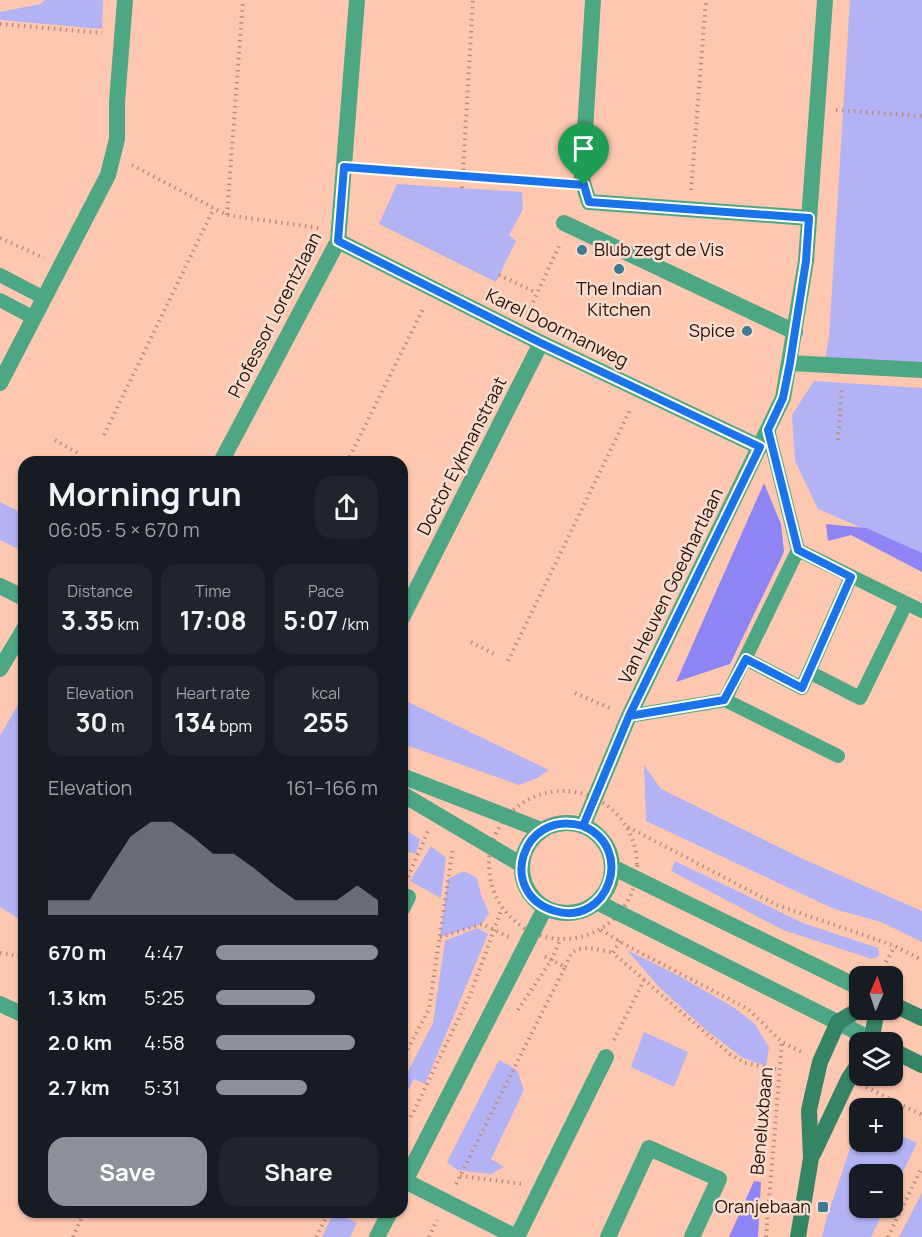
<!DOCTYPE html>
<meta charset="utf-8">
<style>
body{margin:0;font-family:Manrope,sans-serif;background:#20242c;color:#f1f3f6;height:100vh;display:flex;flex-direction:column;font-size:22px;white-space:nowrap}
*{box-sizing:border-box;margin:0}
p{font-size:20px;color:#9ea1a6}
.icon{flex:none;width:33px;height:33px;fill:none;stroke:currentColor;stroke-width:2;stroke-linecap:round;stroke-linejoin:round}
.map{position:relative;flex:1;overflow:hidden}
.details{position:absolute;left:18px;top:456px;width:390px;height:762px;display:flex;flex-direction:column;background:#171b24;border-radius:18px;box-shadow:0 2px 4px #0004}
.details>*{flex:none}
.needle{width:39px;rotate:3deg}
.tools{position:absolute;left:849px;top:966px;display:grid;gap:12px}
.tools a{display:grid;place-items:center;width:54px;height:54px;border-radius:12px;background:#171b24;box-shadow:0 2px 4px #0004;font-size:30px}
.pin{position:absolute;display:grid;place-items:center;width:51px;height:51px;color:#fff;margin:-62px -26px;border-radius:50% 50% 50% 0;rotate:-45deg;box-shadow:0 0 6px #0007}
.pin .icon{rotate:45deg}
.round{display:grid;place-items:center;flex:none;width:63px;height:63px;border-radius:18px;background:#20242c}
.summary{display:flex;align-items:center;justify-content:space-between;height:102px;padding:0 30px}
h1{font-size:33px;font-weight:700;line-height:45px}
.metrics{display:grid;grid-template-columns:repeat(3,1fr);gap:9px;height:102px;padding:6px 30px}
.metrics div{display:grid;align-content:center;border-radius:15px;background:#20242c;text-align:center}
.metrics b{font-size:26px;font-weight:700}
.metrics small{font-size:16px;font-weight:400}
.metrics p{font-size:16px}
.chart{height:168px;padding:12px 30px}
.chart p{display:flex;justify-content:space-between}
.chart svg{width:100%;height:108px;margin-top:6px;fill:#8c9099;opacity:.7}
.cta{display:flex;gap:12px;margin-top:auto;padding:12px 30px}
.cta a{flex:1;height:69px;border-radius:18px;background:#8c9099;color:#fff;font-size:24px;font-weight:700;line-height:69px;text-align:center}
.cta a+a{background:#20242c;color:#f1f3f6}
ul{padding:0 30px;list-style:none;font-size:20px}
li{display:grid;grid-template-columns:96px 72px 1fr;align-items:center;height:45px}
li i{height:15px;border-radius:8px;background:#8c9099}
.map>svg:first-child{display:block}
.green{fill:#b3b2f4}
.forest{fill:#8e84f5}
.lines{fill:none;stroke-linecap:round;stroke-linejoin:round}
.path{stroke:#b98d79;stroke-width:4;stroke-dasharray:1.5 4.5;stroke-linecap:butt}
.service{stroke:#4ea784;stroke-width:14}
.pedestrian{stroke:#4ea784;stroke-width:16}
.minor{stroke:#4ea784;stroke-width:16}
.tertiary{stroke:#4ea784;stroke-width:16}
.secondary{stroke:#358466;stroke-width:16}
.route-casing{stroke:#fff;stroke-width:12}
.route{stroke:#1a73e8;stroke-width:8}
.poi-dot{fill:#3e7b92;stroke:#f8dcd0;stroke-width:2}
.labels{text-anchor:middle;stroke-width:5;stroke-linejoin:round;paint-order:stroke}
.poi-label{font-size:18px;fill:#2b1308;stroke:#f8dcd0;text-anchor:end}
.street-label{font-size:18px;fill:#2b1308;stroke:#f8dcd0}
</style>
<div class="map">
<svg width="922" height="1237" viewBox="0 0 922 1237">
<rect width="100%" height="100%" fill="#fec8b0"/>
<g class="green">
<polygon points="45,0 103,0 102,29 0,20 0,12 40,4"/>
<polygon points="850,0 922,0 922,363 825,360 829,337"/>
<polygon points="397,184 522,192 523,209 509,235 516,241 496,282 379,224"/>
<polygon points="814,381 922,388 922,554 818,509 795,461 792,415"/>
<polygon points="0,502 24,514 24,552 0,540"/>
<polygon points="24,694 24,922 0,907 0,736"/>
<polygon points="402,699 549,770 537,778 519,785 403,744"/>
<polygon points="644,765 661,789 803,859 922,911 922,942 881,922 834,909 646,821"/>
<polygon points="402,828 420,839 416,854 402,850"/>
<polygon points="431,846 446,858 441,898 410,881"/>
<polygon points="675,861 803,923 878,948 879,956 872,959 783,930 671,871"/>
<polygon points="464,871 477,878 481,895 489,913 482,924 440,937 448,879"/>
<polygon points="477,928 488,934 425,1084 414,1079 406,1094 402,1092 402,1083 433,1023 445,941"/>
<polygon points="627,950 679,976 733,1007 754,1023 769,1047 766,1066 743,1058 706,1030 659,987"/>
<polygon points="644,1032 688,1052 674,1087 631,1067"/>
<polygon points="499,1060 517,1070 524,1090 491,1159 504,1167 491,1174 457,1170 447,1162"/>
<polygon points="859,1122 860,1142 892,1142 893,1132 917,1143 893,1193 892,1174 860,1174 860,1208 885,1208 871,1237 822,1237 827,1217"/>
<polygon points="922,1193 922,1237 899,1237"/>
<polygon points="334,1212 357,1223 350,1237 322,1237"/>
</g>
<g class="forest">
<polygon points="764,483 781,524 784,552 730,664 676,682"/>
<polygon points="826,524 866,528 922,553 922,572 851,535 828,541"/>
<polygon points="754,1181 761,1182 758,1237 729,1237"/>
</g>
<g class="lines">
<g class="path">
<polyline points="0,24 102,33"/>
<polyline points="836,110 922,116"/>
<polyline points="132,165 227,215 319,228"/>
<polyline points="363,169 562,184"/>
<polyline points="462,188 473,0"/>
<polyline points="691,190 706,0"/>
<polyline points="227,215 243,0"/>
<polyline points="0,238 44,258"/>
<polyline points="499,275 537,293"/>
<polyline points="528,313 560,244"/>
<polyline points="104,435 214,208"/>
<polyline points="55,440 81,455"/>
<polyline points="838,440 842,387"/>
<polyline points="347,462 424,307"/>
<polyline points="471,642 494,654"/>
<polyline points="508,661 631,408"/>
<polyline points="575,693 612,709"/>
<circle cx="563" cy="865" r="74"/>
<polyline points="628,827 777,905 895,946 922,960"/>
<polyline points="408,877 428,831"/>
<polyline points="601,930 631,948 748,1009 782,1042 802,1052"/>
<polyline points="440,937 482,924 509,937"/>
<polyline points="620,941 613,953 730,1054 745,1063 780,1070"/>
<polyline points="0,953 24,957"/>
<polyline points="886,962 895,946"/>
<path d="M 565,967 C 567,963 569,957 572,953 C 581,944 601,950 613,953"/>
<polyline points="518,1010 552,959 560,940"/>
<polyline points="614,1040 644,980"/>
<polyline points="402,1060 429,1009 453,847"/>
<polyline points="866,1087 922,1115"/>
<polyline points="411,1117 471,993 502,908"/>
<polyline points="460,1176 522,1184"/>
<polyline points="456,1184 565,967 542,955"/>
<polyline points="73,1237 84,1212"/>
<polyline points="316,1237 329,1212"/>
<polyline points="429,1237 437,1220"/>
<polyline points="766,1237 782,1042"/>
<polyline points="888,1237 922,1167"/>
</g>
<g class="service">
<polyline points="0,275 44,298"/>
<polyline points="0,300 34,318"/>
<polyline points="798,550 922,611"/>
<polyline points="851,577 809,672 860,698 906,604"/>
<polyline points="746,659 802,688 809,672"/>
<polyline points="725,700 798,550 768,430"/>
<polyline points="629,716 725,700 838,756"/>
</g>
<polyline class="pedestrian" points="564,223 795,332"/>
<g class="minor">
<polyline points="593,0 582,180 589,202 809,218"/>
<polyline points="338,241 541,343 760,447"/>
<polyline points="790,363 922,370"/>
<polyline points="0,383 108,175 117,139 117,102 125,0"/>
<polyline points="221,462 338,241 357,0"/>
<polyline points="402,618 541,343"/>
<polyline points="0,669 24,629"/>
<polyline points="583,826 629,716 783,398 806,261 825,0"/>
<polyline points="402,909 408,897"/>
<polyline points="0,1004 24,1015"/>
<polyline points="405,1181 516,1237"/>
<polyline points="402,1187 545,908"/>
<polyline points="377,1237 390,1212"/>
<polyline points="517,1237 606,1057"/>
<polyline points="608,1237 649,1148 719,1179 692,1237"/>
</g>
<g class="tertiary">
<polyline points="0,586 24,598"/>
<polyline points="402,776 541,830"/>
<polyline points="402,794 522,865"/>
<circle cx="567" cy="868" r="45"/>
<polyline points="612,867 860,988"/>
<polyline points="597,902 873,1040"/>
</g>
<g class="secondary">
<polyline points="892,1004 922,1018"/>
<polyline points="871,1042 877,1010"/>
<polyline points="892,1050 922,1065"/>
<polyline points="813,1154 849,1078 860,1062"/>
<polyline points="798,1237 811,1158 809,1110 820,1062 838,1022 860,1009"/>
</g>
</g>
<g class="lines">
<g class="route-casing">
<path id="route" d="M 584,185 L 344,167 L 338,241 L 541,343 L 760,447 L 629,716 L 583,826 C 521,808 496,894 555,911 C 608,927 636,848 583,826 L 629,716 L 724,700 L 746,659 L 802,688 L 851,577 L 798,550 L 768,430 L 783,398 L 790,363 L 806,261 L 809,218 L 589,202 L 584,185"/>
</g>
<use href="#route" class="route"/>
</g>
<g class="poi-dot">
<circle cx="582" cy="250" r="6"/>
<circle cx="619" cy="269" r="6"/>
<circle cx="747" cy="331" r="6"/>
<rect x="817" y="1201" width="12" height="12" rx="3"/>
</g>
<g class="labels">
<g class="poi-label">
<text x="594" y="256" text-anchor="start">Blub zegt de Vis</text>
<text x="619" y="295" text-anchor="middle">The Indian<tspan x="619" dy="21">Kitchen</tspan></text>
<text x="735" y="337">Spice</text>
<text x="811" y="1213">Oranjebaan</text>
</g>
<g class="street-label">
<text transform="translate(275 315) rotate(-63)" y="6">Professor Lorentzlaan</text>
<text transform="translate(557 328) rotate(26)" y="6">Karel Doormanweg</text>
<text transform="translate(462 456) rotate(-63)" y="6">Doctor Eykmanstraat</text>
<text transform="translate(671 586) rotate(-64)" y="6">Van Heuven Goedhartlaan</text>
<text transform="translate(762 1121) rotate(-85)" y="6">Beneluxbaan</text>
</g>
</g>
</svg>
<div class="tools">
<a><svg class="needle" viewBox="-14 -14 28 28"><path d="M0-13l5 13h-10z" fill="#e53935"/><path d="M0 13l5-13h-10z" fill="#9ea1a6"/></svg></a>
<a><svg class="icon" aria-label="layers" viewBox="0 0 24 24"><path d="M12 4l9 5-9 5-9-5zM3 14l9 5 9-5"/></svg></a>
<a>+</a>
<a>−</a>
</div>
<div class="pin" style="left:584px;top:185px;background:#1e9e55"><svg class="icon" aria-label="arrive" viewBox="0 0 24 24"><path d="M6 21V4h12l-3 4 3 4H6"/></svg></div>
<section class="details">
<div class="summary"><div><h1>Morning run</h1><p>06:05 · 5 × 670 m</p></div><a class="round"><svg class="icon" aria-label="share" viewBox="0 0 24 24"><path d="M12 15V3M7 8l5-5 5 5M5 13v7h14v-7"/></svg></a></div>
<div class="metrics">
<div><p>Distance</p><b>3.35<small> km</small></b></div>
<div><p>Time</p><b>17:08</b></div>
<div><p>Pace</p><b>5:07<small> /km</small></b></div>
</div>
<div class="metrics">
<div><p>Elevation</p><b>30<small> m</small></b></div>
<div><p>Heart rate</p><b>134<small> bpm</small></b></div>
<div><p>kcal</p><b>255</b></div>
</div>
<div class="chart"><p><span>Elevation</span>161–166 m</p>
<svg viewBox="0 0 160 44" preserveAspectRatio="none"><path d="M0 44V38L10 38L20 38L30 25L40 12L50 6L60 6L70 12L80 19L90 19L100 25L110 32L120 38L130 38L140 38L150 32L160 38V44z"/></svg>
</div>
<ul>
<li><b>670 m</b>4:47<i style="width:100%"></i></li>
<li><b>1.3 km</b>5:25<i style="width:61%"></i></li>
<li><b>2.0 km</b>4:58<i style="width:86%"></i></li>
<li><b>2.7 km</b>5:31<i style="width:56%"></i></li>
</ul>
<div class="cta"><a>Save</a><a>Share</a></div>
</section>
</div>
